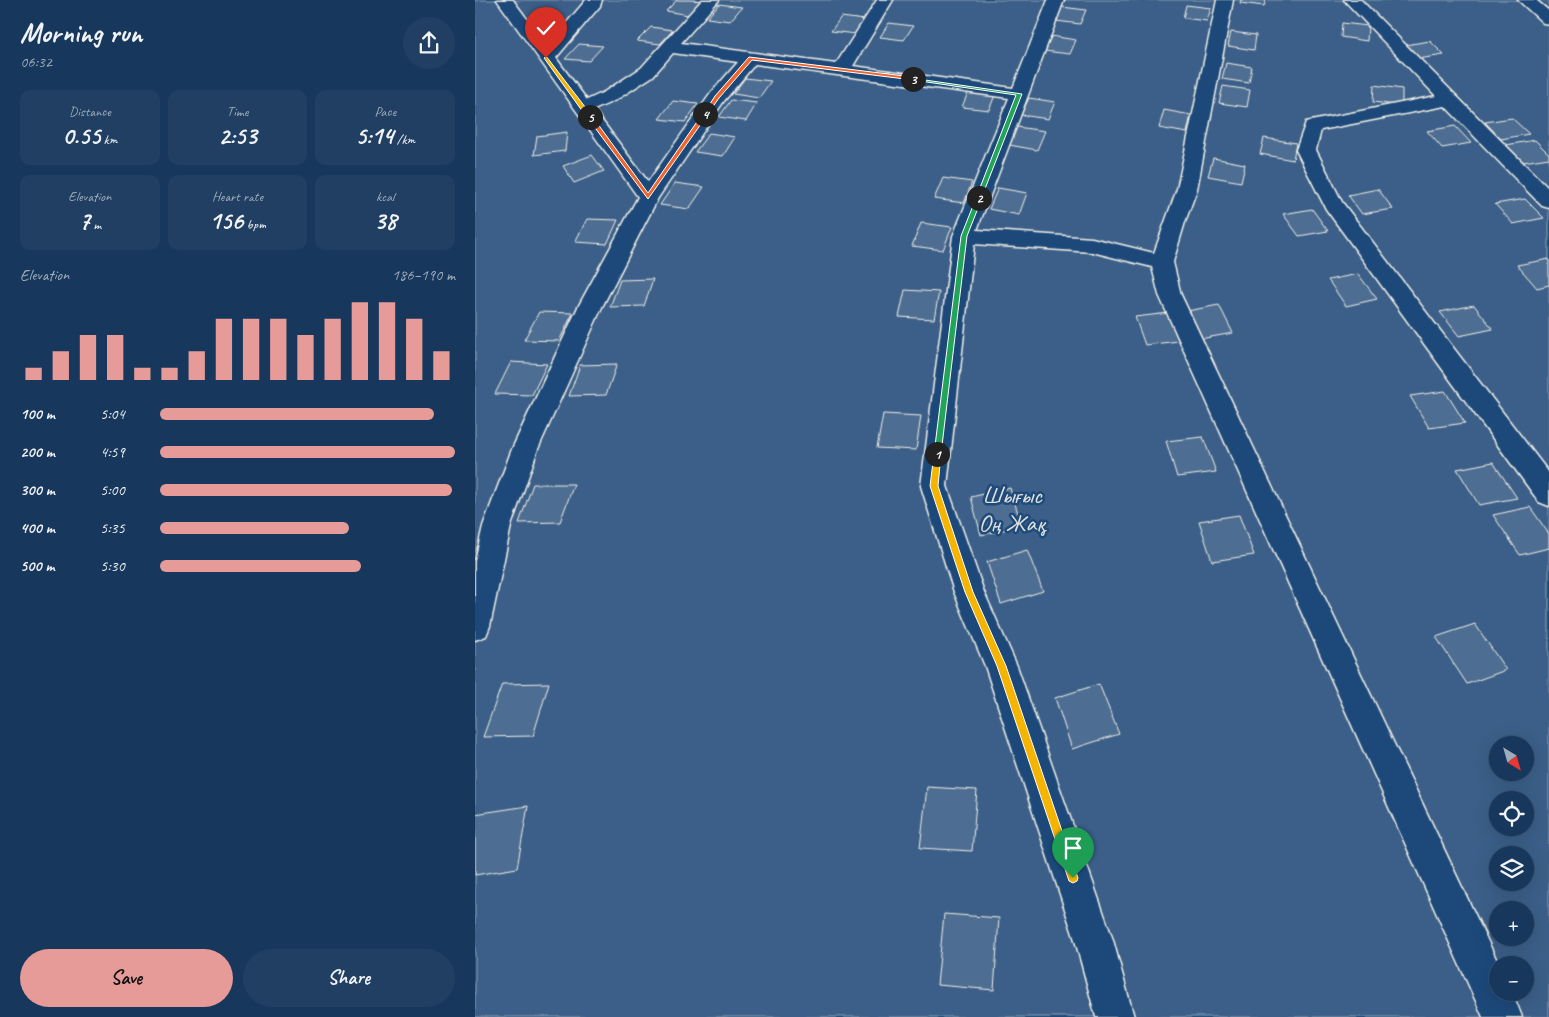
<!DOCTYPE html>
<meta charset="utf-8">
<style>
body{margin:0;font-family:Caveat,sans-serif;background:#203f62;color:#f1f3f6;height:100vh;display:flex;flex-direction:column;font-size:19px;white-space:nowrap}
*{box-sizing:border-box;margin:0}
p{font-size:16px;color:#9eacbb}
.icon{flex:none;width:28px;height:28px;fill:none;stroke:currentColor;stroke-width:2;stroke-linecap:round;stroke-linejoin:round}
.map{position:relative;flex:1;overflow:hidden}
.sheet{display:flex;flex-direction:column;background:#17385c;width:475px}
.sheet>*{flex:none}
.needle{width:32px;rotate:143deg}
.tools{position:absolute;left:1014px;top:736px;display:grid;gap:10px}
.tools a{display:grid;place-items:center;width:45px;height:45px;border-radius:50%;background:#17385c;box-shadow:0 5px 20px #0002,0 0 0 1px #365272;font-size:25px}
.pin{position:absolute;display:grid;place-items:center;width:42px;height:42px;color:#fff;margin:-51px -21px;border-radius:50% 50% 50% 0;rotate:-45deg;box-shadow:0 0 5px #0007}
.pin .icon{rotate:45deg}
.km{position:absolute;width:25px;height:25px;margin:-12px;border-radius:50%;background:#222;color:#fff;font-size:14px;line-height:25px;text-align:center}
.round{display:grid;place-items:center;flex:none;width:52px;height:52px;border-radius:26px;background:#203f62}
.overview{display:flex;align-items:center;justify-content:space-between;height:85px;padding:0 20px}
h1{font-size:28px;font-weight:600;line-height:38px}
.metrics{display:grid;grid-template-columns:repeat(3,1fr);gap:8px;height:85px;padding:5px 20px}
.metrics div{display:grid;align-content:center;border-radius:10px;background:#203f62;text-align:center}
.metrics b{font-size:25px;font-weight:600}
.metrics small{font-size:14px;font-weight:400}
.metrics p{font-size:14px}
.chart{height:140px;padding:10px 20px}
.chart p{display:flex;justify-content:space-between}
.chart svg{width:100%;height:90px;margin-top:5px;stroke:#e69b98;stroke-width:6}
.primary-button{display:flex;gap:10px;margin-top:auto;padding:10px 20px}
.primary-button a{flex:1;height:58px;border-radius:30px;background:#e69b98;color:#111;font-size:20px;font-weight:600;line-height:58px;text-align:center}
.primary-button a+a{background:#203f62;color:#f1f3f6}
ul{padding:0 20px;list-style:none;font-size:16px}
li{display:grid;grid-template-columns:80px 60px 1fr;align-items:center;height:38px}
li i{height:12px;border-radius:6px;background:#e69b98}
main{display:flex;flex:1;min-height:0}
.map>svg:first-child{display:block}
.green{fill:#3a5f88;stroke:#97a8b8;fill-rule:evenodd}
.building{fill:#4d6e92;stroke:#f4f1e8}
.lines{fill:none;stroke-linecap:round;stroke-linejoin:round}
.minor-casing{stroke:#f4f1e8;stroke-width:3}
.minor{fill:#1f4a7a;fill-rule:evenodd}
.split-1{fill:#f5b400;stroke:#fff}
.split-2{fill:#22a559;stroke:#fff}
.split-3{fill:#22a559;stroke:#fff}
.split-4{fill:#f0652b;stroke:#fff}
.split-5{fill:#f0652b;stroke:#fff}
.split-6{fill:#f5b400;stroke:#fff}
.labels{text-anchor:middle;stroke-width:5;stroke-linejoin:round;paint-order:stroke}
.park-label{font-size:24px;fill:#e1e2de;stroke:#1f4a7a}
</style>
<main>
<section class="sheet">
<div class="overview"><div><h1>Morning run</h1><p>06:32</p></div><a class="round"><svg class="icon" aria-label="share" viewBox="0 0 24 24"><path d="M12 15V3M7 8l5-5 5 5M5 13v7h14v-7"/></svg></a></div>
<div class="metrics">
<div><p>Distance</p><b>0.55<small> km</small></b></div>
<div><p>Time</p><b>2:53</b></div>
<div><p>Pace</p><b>5:14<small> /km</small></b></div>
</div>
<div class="metrics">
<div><p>Elevation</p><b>7<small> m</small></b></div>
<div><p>Heart rate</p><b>156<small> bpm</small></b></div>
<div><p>kcal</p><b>38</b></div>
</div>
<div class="chart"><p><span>Elevation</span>186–190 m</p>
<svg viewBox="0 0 160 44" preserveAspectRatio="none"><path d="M5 44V38M15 44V30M25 44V22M35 44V22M45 44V38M55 44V38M65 44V30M75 44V14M85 44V14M95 44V14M105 44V22M115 44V14M125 44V6M135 44V6M145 44V14M155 44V30"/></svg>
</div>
<ul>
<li><b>100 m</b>5:04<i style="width:93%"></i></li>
<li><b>200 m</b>4:59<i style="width:100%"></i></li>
<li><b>300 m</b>5:00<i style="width:99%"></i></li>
<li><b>400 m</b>5:35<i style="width:64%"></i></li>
<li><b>500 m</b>5:30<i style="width:68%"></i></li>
</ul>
<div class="primary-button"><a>Save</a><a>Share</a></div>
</section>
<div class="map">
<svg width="1074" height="1017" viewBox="0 0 1074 1017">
<rect width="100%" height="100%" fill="#1f4a7a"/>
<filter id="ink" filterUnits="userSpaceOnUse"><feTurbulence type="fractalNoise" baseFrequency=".02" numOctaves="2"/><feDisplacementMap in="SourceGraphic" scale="10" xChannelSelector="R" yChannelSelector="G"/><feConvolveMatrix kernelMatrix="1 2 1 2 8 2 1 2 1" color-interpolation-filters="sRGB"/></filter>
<g filter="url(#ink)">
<path class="green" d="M 0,0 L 1074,0 L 1074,1017 L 0,1017 ZM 1022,745 L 1050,745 L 1050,772 L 1022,772 ZM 1022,800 L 1050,800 L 1050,828 L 1022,828 ZM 1022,855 L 1050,855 L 1050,882 L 1022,882 ZM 1022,910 L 1050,910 L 1050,938 L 1022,938 ZM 1022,965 L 1050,965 L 1050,992 L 1022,992 Z"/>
<g class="building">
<polygon points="202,0 216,0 226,1 213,15 191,11"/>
<polygon points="766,0 791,0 789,6 765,3"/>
<polygon points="244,4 267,7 255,21 232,18"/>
<polygon points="711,5 736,8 732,21 708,18"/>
<polygon points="587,7 611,10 605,24 581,21"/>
<polygon points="366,17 390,20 380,34 356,31"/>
<polygon points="414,23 438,26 429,40 405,37"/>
<polygon points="867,23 893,26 892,41 866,37"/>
<polygon points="176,27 198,30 185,44 162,41"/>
<polygon points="756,32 781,35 779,50 753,46"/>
<polygon points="576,36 601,40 595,54 569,51"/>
<polygon points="955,41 969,55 943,59 930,45"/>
<polygon points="104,44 128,46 114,61 90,59"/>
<polygon points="751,63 777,67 774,83 747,79"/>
<polygon points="270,78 296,81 284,98 258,94"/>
<polygon points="899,85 927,89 927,106 898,102"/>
<polygon points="748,86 775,90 772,107 744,103"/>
<polygon points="494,90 521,93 514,110 487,107"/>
<polygon points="554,98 580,102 573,119 546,115"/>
<polygon points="256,100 282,103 271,121 244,117"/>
<polygon points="198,101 223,104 210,122 184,119"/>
<polygon points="689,110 716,115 712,133 684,128"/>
<polygon points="1037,118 1054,134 1026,139 1010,122"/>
<polygon points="980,126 996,143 967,148 952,131"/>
<polygon points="542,127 570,131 562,150 534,145"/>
<polygon points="92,132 90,151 59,155 62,136"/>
<polygon points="234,133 260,137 248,156 220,152"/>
<polygon points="789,138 821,143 818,160 785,154"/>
<polygon points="1060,140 1074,154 1074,158 1048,162 1031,145"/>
<polygon points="117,155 129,171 99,183 88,166"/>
<polygon points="738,158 770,164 766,182 733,176"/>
<polygon points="468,178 497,182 489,203 459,199"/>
<polygon points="200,183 229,187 214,209 185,205"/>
<polygon points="523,188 552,193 544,215 514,209"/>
<polygon points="903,189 918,209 887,214 873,195"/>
<polygon points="1050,199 1069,218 1038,224 1020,204"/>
<polygon points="837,209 853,231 824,236 808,214"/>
<polygon points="112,219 143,220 132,244 100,242"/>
<polygon points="446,223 477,227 468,250 437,246"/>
<polygon points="1074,259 1074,285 1062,288 1042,265"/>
<polygon points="883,274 902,299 871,306 853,280"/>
<polygon points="178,279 169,306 135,307 145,280"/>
<polygon points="430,290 464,292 459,319 424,317"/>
<polygon points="744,305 758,333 725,339 712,311"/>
<polygon points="999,305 1018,329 984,336 965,312"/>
<polygon points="64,312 98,313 84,341 49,340"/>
<polygon points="694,313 704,341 670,345 660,317"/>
<polygon points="36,362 72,364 57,395 20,394"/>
<polygon points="142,364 131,395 94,396 105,365"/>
<polygon points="970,391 990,423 954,428 935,396"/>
<polygon points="408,414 446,416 441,450 402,448"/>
<polygon points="728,437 741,472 702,477 691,441"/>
<polygon points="1018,462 1042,498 1004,505 982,469"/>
<polygon points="58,484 99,484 85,522 44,523"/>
<polygon points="535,488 547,526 506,535 496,497"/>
<polygon points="1055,507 1074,534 1074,548 1045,555 1018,515"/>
<polygon points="764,515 779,555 737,561 724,521"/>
<polygon points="552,550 568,591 526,604 512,562"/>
<polygon points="1000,624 1031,670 992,684 961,637"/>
<polygon points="74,683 58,736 8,737 27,684"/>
<polygon points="624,684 644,734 597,749 580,698"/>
<polygon points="452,787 502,790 497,851 445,848"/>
<polygon points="53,806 42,868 0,875 0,814"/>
<polygon points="469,914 524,918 519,990 462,985"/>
</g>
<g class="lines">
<g class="minor-casing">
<g id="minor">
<path d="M 22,0 L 38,0 L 72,46 L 111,0 L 127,0 L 125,6 L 81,58 L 112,100 L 129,92 L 166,68 L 227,0 L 244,0 L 206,43 L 361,64 L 402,0 L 418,0 L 378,66 L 538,88 L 573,0 L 589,0 L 502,230 L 617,238 L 679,253 L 702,189 L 742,0 L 758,0 L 722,189 L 710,222 L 698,262 L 706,295 L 1024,965 L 1022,992 L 1037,992 L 1047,1017 L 1008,1017 L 684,295 L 677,267 L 617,252 L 499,244 L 472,486 L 509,592 L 542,666 L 638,940 L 659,1017 L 621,1017 L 600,940 L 510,666 L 479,592 L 446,486 L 478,236 L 534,98 L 280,64 L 249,101 L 183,198 L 127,307 L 63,449 L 36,526 L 15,626 L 11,636 L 0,640 L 0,561 L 8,526 L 37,449 L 103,307 L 163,197 ZM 198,53 L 263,62 L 236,93 L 173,182 L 119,110 L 141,100 L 178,76 Z"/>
<polygon points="869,0 886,0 1074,189 1074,208 1067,206 970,106 846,130 841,150 867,202 1074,473 1074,506 1064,502 851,209 821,150 831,122 961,96"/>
<polygon points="1043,0 1061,0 1074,11 1074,24 1068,23"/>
</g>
</g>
<use href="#minor" class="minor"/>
</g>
</g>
<polygon class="split-1" points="462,451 466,454 463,486 498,592 531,666 603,878 602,881 598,883 594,881 593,878 522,666 490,592 455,486 459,454"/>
<polygon class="split-2" points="504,196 507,198 492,236 466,454 462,457 459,454 486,236 501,198"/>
<polygon class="split-3" points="436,78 547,94 506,199 501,198 541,95 438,80"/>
<polygon class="split-4" points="274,57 438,77 440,79 438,80 277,60 244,98 232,115 228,115 240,96"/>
<polygon class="split-5" points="228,113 233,114 173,199 112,117 117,116 173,193"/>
<polygon class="split-6" points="71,56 117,116 117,119 113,119 69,58"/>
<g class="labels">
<g class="park-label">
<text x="537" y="503">Шығыс<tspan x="537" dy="28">Оң Жақ</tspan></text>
</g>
</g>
</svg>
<div class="tools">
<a><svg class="needle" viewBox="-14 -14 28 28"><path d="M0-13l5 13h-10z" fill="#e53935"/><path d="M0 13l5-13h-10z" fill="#9eacbb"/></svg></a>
<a><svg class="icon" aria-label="locate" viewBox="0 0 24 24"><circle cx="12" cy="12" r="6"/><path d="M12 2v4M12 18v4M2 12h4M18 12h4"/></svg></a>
<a><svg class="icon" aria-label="layers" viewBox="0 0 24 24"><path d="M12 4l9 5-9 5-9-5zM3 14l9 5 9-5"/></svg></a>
<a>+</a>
<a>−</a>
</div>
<div class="pin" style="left:598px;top:878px;background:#1e9e55"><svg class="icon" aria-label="arrive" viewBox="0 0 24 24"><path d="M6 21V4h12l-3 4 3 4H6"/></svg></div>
<div class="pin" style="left:71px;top:58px;background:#d93025"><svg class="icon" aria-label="check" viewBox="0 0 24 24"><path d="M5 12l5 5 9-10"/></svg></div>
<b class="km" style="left:462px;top:454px">1</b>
<b class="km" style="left:504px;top:198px">2</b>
<b class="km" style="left:438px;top:79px">3</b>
<b class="km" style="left:230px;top:114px">4</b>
<b class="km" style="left:115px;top:117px">5</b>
</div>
</main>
